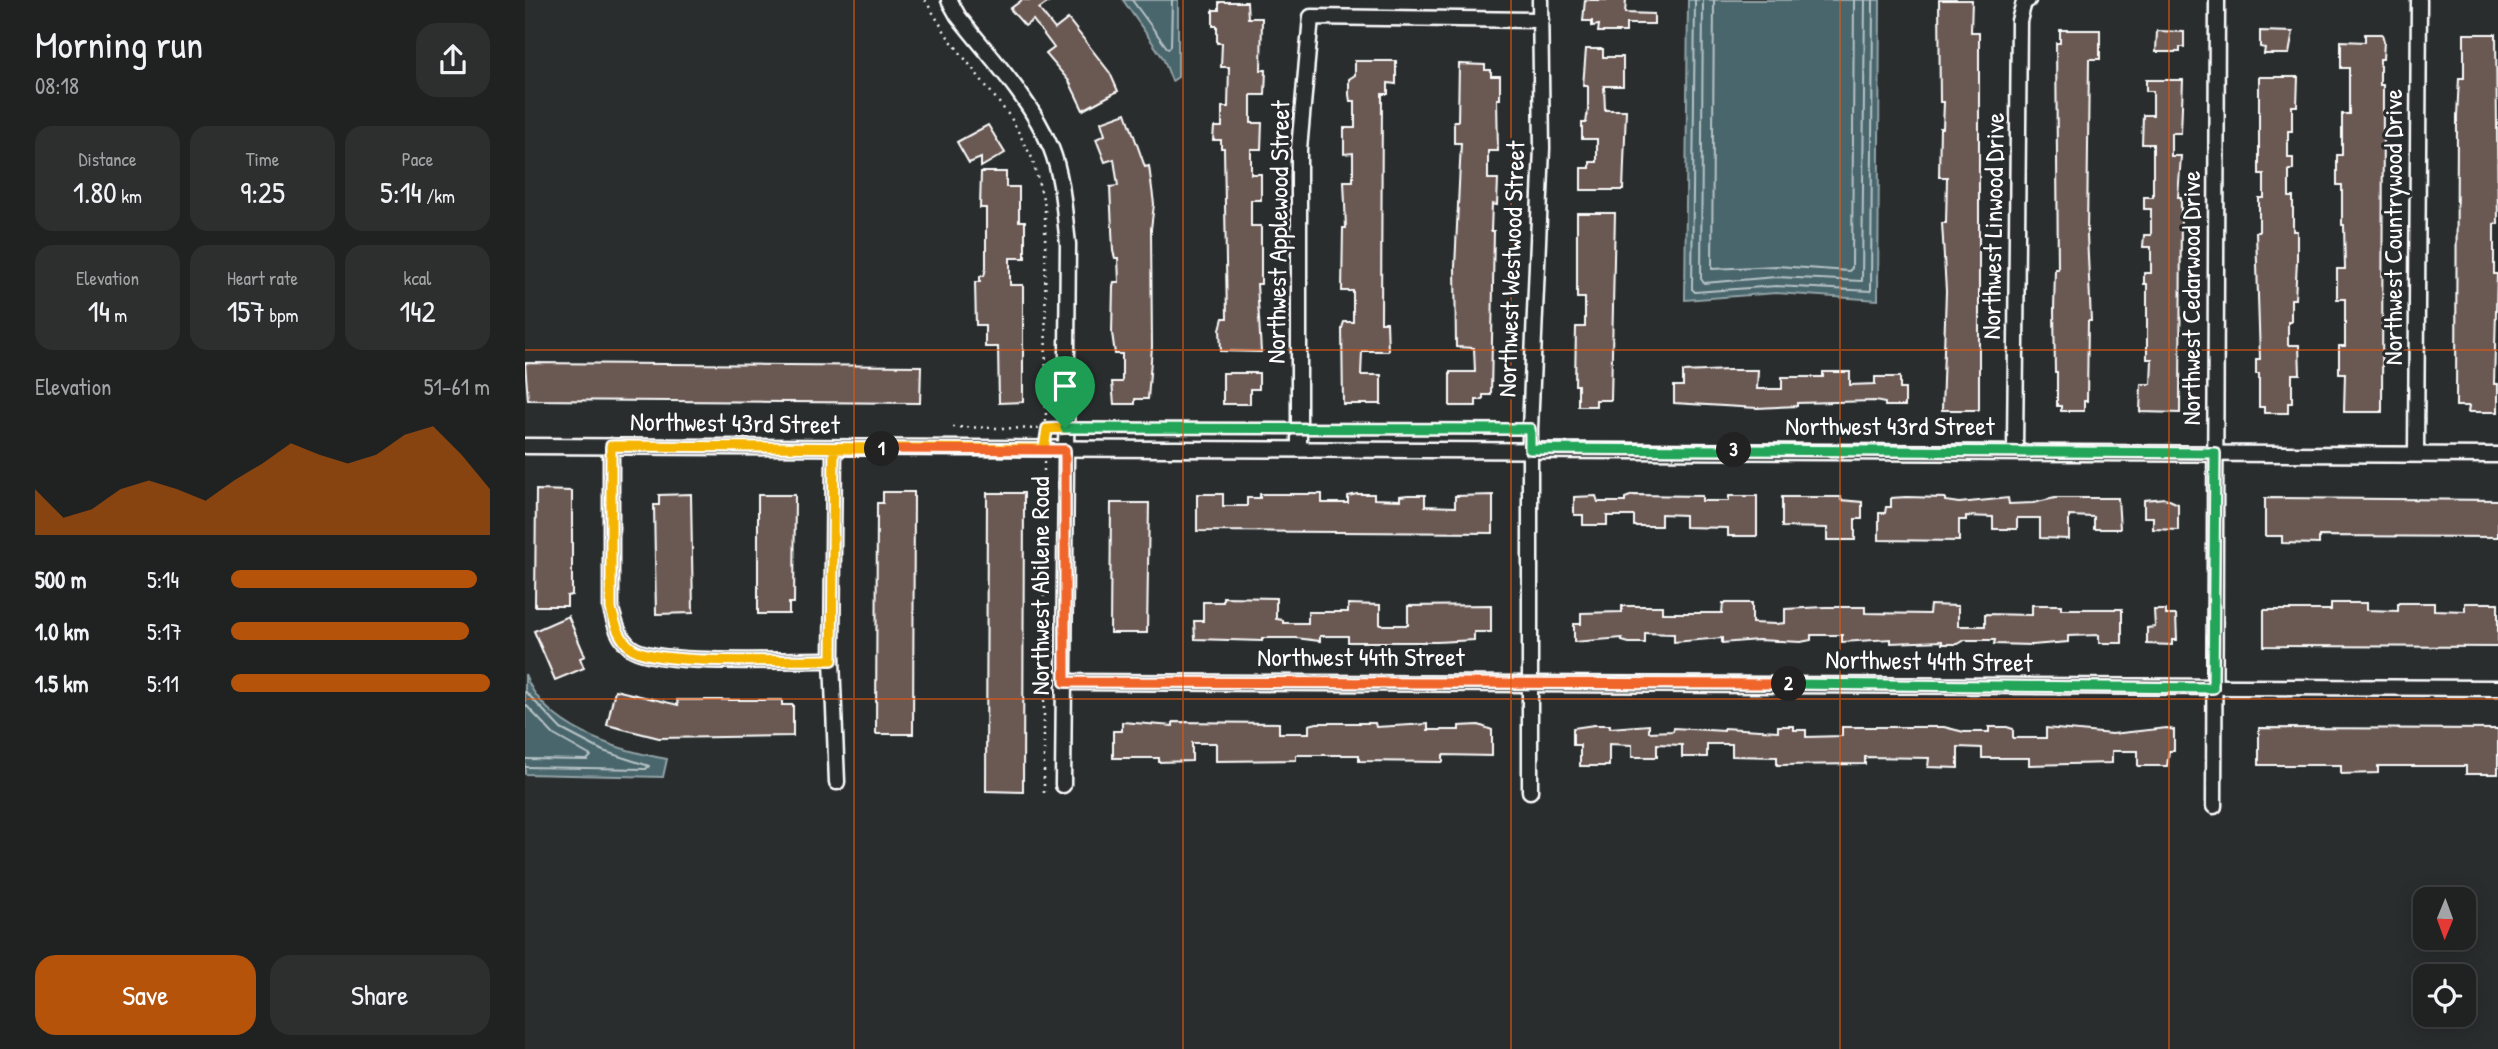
<!DOCTYPE html>
<meta charset="utf-8">
<style>
body{margin:0;font-family:"Patrick Hand",sans-serif;background:#2d2f2f;color:#f1f3f6;height:100vh;display:flex;flex-direction:column;font-size:26px;white-space:nowrap}
*{box-sizing:border-box;margin:0}
p{font-size:23px;color:#a2a4a5}
.icon{flex:none;width:38px;height:38px;fill:none;stroke:currentColor;stroke-width:2;stroke-linecap:round;stroke-linejoin:round}
.map{position:relative;flex:1;overflow:hidden}
.sheet{display:flex;flex-direction:column;background:#202222;width:525px}
.sheet>*{flex:none}
.needle{width:46px;rotate:181deg}
.tools{position:absolute;left:1888px;top:887px;display:grid;gap:14px}
.tools a{display:grid;place-items:center;width:63px;height:63px;border-radius:14px;background:#202222;box-shadow:0 4px 18px #0003,0 0 0 2px #3d3f40;font-size:35px}
.pin{position:absolute;display:grid;place-items:center;width:60px;height:60px;color:#fff;margin:-72px -30px;border-radius:50% 50% 50% 0;rotate:-45deg;box-shadow:0 0 7px #0007}
.pin .icon{rotate:45deg}
.km{position:absolute;width:35px;height:35px;margin:-18px;border-radius:50%;background:#222;color:#fff;font-size:19px;line-height:35px;text-align:center}
.round{display:grid;place-items:center;flex:none;width:74px;height:74px;border-radius:21px;background:#2d2f2f}
.summary{display:flex;align-items:center;justify-content:space-between;height:119px;padding:0 35px}
h1{font-size:38px;font-weight:600;line-height:52px}
.metrics{display:grid;grid-template-columns:repeat(3,1fr);gap:10px;height:119px;padding:7px 35px}
.metrics div{display:grid;align-content:center;border-radius:18px;background:#2d2f2f;text-align:center}
.metrics b{font-size:30px;font-weight:600}
.metrics small{font-size:19px;font-weight:400}
.metrics p{font-size:19px}
.chart{height:196px;padding:14px 35px}
.chart p{display:flex;justify-content:space-between}
.chart svg{width:100%;height:126px;margin-top:7px;fill:#b45309;opacity:.7}
.primary-button{display:flex;gap:14px;margin-top:auto;padding:14px 35px}
.primary-button a{flex:1;height:80px;border-radius:21px;background:#b45309;color:#fff;font-size:28px;font-weight:600;line-height:80px;text-align:center}
.primary-button a+a{background:#2d2f2f;color:#f1f3f6}
ul{padding:0 35px;list-style:none;font-size:23px}
li{display:grid;grid-template-columns:112px 84px 1fr;align-items:center;height:52px}
li i{height:18px;border-radius:9px;background:#b45309}
main{display:flex;flex:1;min-height:0}
.map>svg:first-child{display:block}
.water{fill:#49666d;stroke:#92a3a7;stroke-width:2}
.lines{fill:none;stroke-linecap:round;stroke-linejoin:round}
.shore{stroke:#b6c2c5;stroke-width:2}
.building{fill:#6a5852;stroke:#fff;stroke-width:2}
.street-casing{stroke:#fff;stroke-width:19}
.path{stroke:#fff;stroke-width:2.5;stroke-dasharray:2 5;stroke-linecap:butt}
.street{stroke:#2a2d2e;stroke-width:14}
.split-1-casing{stroke:#fff;stroke-width:14}
.split-2-casing{stroke:#fff;stroke-width:14}
.split-3-casing{stroke:#fff;stroke-width:14}
.split-4-casing{stroke:#fff;stroke-width:14}
.split-1{stroke:#f5b400;stroke-width:9}
.split-2{stroke:#f0652b;stroke-width:9}
.split-3{stroke:#22a559;stroke-width:9}
.split-4{stroke:#22a559;stroke-width:9}
.grid{fill:none;stroke:#e8590c;stroke-width:2;stroke-opacity:0.55}
.labels{text-anchor:middle;stroke-width:6;stroke-linejoin:round;paint-order:stroke}
.street-label{font-size:26px;fill:#fff;stroke:#2a2d2e}
</style>
<main>
<section class="sheet">
<div class="summary"><div><h1>Morning run</h1><p>08:18</p></div><a class="round"><svg class="icon" aria-label="share" viewBox="0 0 24 24"><path d="M12 15V3M7 8l5-5 5 5M5 13v7h14v-7"/></svg></a></div>
<div class="metrics">
<div><p>Distance</p><b>1.80<small> km</small></b></div>
<div><p>Time</p><b>9:25</b></div>
<div><p>Pace</p><b>5:14<small> /km</small></b></div>
</div>
<div class="metrics">
<div><p>Elevation</p><b>14<small> m</small></b></div>
<div><p>Heart rate</p><b>157<small> bpm</small></b></div>
<div><p>kcal</p><b>142</b></div>
</div>
<div class="chart"><p><span>Elevation</span>51–61 m</p>
<svg viewBox="0 0 160 44" preserveAspectRatio="none"><path d="M0 44V28L10 38L20 35L30 28L40 25L50 28L60 32L70 25L80 19L90 12L100 16L110 19L120 16L130 9L140 6L150 16L160 28V44z"/></svg>
</div>
<ul>
<li><b>500 m</b>5:14<i style="width:95%"></i></li>
<li><b>1.0 km</b>5:17<i style="width:92%"></i></li>
<li><b>1.5 km</b>5:11<i style="width:100%"></i></li>
</ul>
<div class="primary-button"><a>Save</a><a>Share</a></div>
</section>
<div class="map">
<svg width="1973" height="1049" viewBox="0 0 1973 1049">
<rect width="100%" height="100%" fill="#2a2d2e"/>
<filter id="ink" filterUnits="userSpaceOnUse"><feTurbulence type="fractalNoise" baseFrequency=".0143" numOctaves="2"/><feDisplacementMap in="SourceGraphic" scale="14" xChannelSelector="R" yChannelSelector="G"/><feConvolveMatrix kernelMatrix="1 2 1 2 8 2 1 2 1" color-interpolation-filters="sRGB"/></filter>
<g filter="url(#ink)">
<g class="water">
<polygon points="598,0 653,0 653,77 647,81 638,58"/>
<polygon points="1163,0 1355,0 1353,300 1251,293 1160,300"/>
<path d="M 0,674 C 19,728 91,750 142,759 L 138,777 L 0,774 Z"/>
</g>
<g class="lines">
<g class="shore">
<polyline points="607,0 643,49 646,46 647,0"/>
<polyline points="1170,0 1167,289 1170,292 1251,286 1346,291 1348,0"/>
<polyline points="1178,0 1176,279 1179,283 1251,277 1337,281 1340,0"/>
<polyline points="1189,0 1187,269 1252,266 1324,271 1327,268 1329,0"/>
<polyline points="0,691 36,729 78,751 124,766 121,769 0,767"/>
<polyline points="0,704 29,735 66,756 62,760 0,759"/>
</g>
</g>
<g class="building">
<polygon points="497,0 526,0 514,9 530,29 543,19 585,73 593,91 558,110 544,81 521,54 529,48 508,20 500,26 485,9"/>
<polygon points="1060,0 1101,0 1100,13 1129,14 1129,24 1101,24 1101,32 1073,32 1074,25 1067,26 1067,21 1058,21"/>
<polygon points="1414,0 1447,0 1446,32 1454,32 1454,410 1417,410 1421,291 1417,223 1421,223 1422,177 1414,177 1415,128 1418,128 1419,102 1415,102"/>
<polygon points="694,2 722,2 723,18 737,18 736,70 741,70 740,95 726,95 726,123 737,123 736,149 726,149 726,174 736,174 736,200 726,200 726,226 736,226 736,284 732,284 736,352 696,351 695,329 698,318 702,318 699,148 696,148 696,140 688,140 689,127 697,127 697,107 703,107 704,67 696,67 697,43 692,43 692,26 688,26 688,10 694,10"/>
<polygon points="1535,30 1575,30 1575,59 1564,59 1562,235 1566,321 1563,321 1562,401 1559,401 1559,411 1536,411 1536,406 1532,406 1532,372 1530,372 1529,310 1530,269 1533,269 1531,43 1535,43"/>
<polygon points="1632,31 1659,32 1659,47 1655,47 1655,52 1631,52"/>
<polygon points="1735,31 1768,32 1764,54 1739,54 1740,48 1735,47"/>
<polygon points="1840,34 1857,34 1859,41 1858,59 1855,59 1855,85 1858,85 1857,412 1819,412 1820,373 1814,373 1814,346 1820,346 1820,299 1812,299 1812,269 1820,269 1819,225 1817,225 1817,185 1812,185 1812,155 1817,155 1817,114 1824,114 1824,68 1816,68 1816,41 1840,42"/>
<polygon points="1939,34 1971,34 1973,224 1969,224 1969,274 1972,274 1969,384 1973,384 1973,412 1943,412 1944,406 1931,406 1932,116 1934,78 1939,78"/>
<polygon points="1061,49 1078,49 1078,57 1098,57 1098,86 1079,86 1080,110 1101,110 1098,190 1056,190 1056,168 1065,168 1065,162 1072,162 1072,139 1057,139 1057,123 1061,123 1063,110 1063,86 1058,86"/>
<polygon points="830,61 871,61 871,84 863,83 863,94 857,94 856,322 862,322 863,351 837,351 836,375 856,375 856,404 818,404 817,328 819,322 828,322 828,291 817,291 818,228 821,228 819,181 828,181 828,153 819,154 819,128 830,128 830,101 825,101 824,95 824,79 830,75"/>
<polygon points="934,64 960,65 960,70 966,70 966,76 975,76 975,99 972,99 973,151 963,151 963,179 973,179 972,205 967,204 966,231 969,231 966,395 958,395 958,400 951,400 951,406 925,406 925,372 950,372 949,348 931,347 930,267 936,143 929,143 929,121 933,121"/>
<polygon points="1734,77 1773,77 1772,106 1767,106 1767,131 1763,131 1763,158 1768,158 1768,170 1764,170 1764,197 1768,197 1768,231 1772,231 1772,261 1770,299 1766,299 1766,322 1763,322 1763,345 1774,345 1775,374 1767,374 1767,403 1763,403 1763,413 1739,413 1739,407 1734,407 1734,374 1731,374 1731,359 1735,359 1731,232 1734,232 1734,198 1739,198 1739,174 1734,174"/>
<polygon points="1621,80 1658,80 1656,133 1646,133 1646,156 1656,156 1653,197 1656,197 1655,413 1615,412 1616,384 1626,384 1627,359 1622,359 1622,284 1619,284 1619,273 1626,273 1626,247 1618,247 1619,235 1626,235 1626,209 1619,209 1619,197 1628,197 1628,144 1617,144 1618,115 1628,115 1628,91 1621,91"/>
<polygon points="601,113 620,167 624,166 629,204 626,229 627,347 623,399 610,399 610,404 589,404 587,382 597,382 597,354 590,354 587,333 588,286 589,282 594,282 593,258 590,258 588,251 585,187 593,186 589,159 580,162 571,139 580,135 576,122"/>
<polygon points="463,125 480,153 456,167 456,158 444,163 432,142"/>
<polygon points="456,172 481,172 481,187 494,187 494,221 500,221 500,258 485,258 485,285 498,285 498,402 474,403 473,347 460,347 460,325 451,325 450,282 455,282 455,276 459,276 461,268 461,208 455,208"/>
<polygon points="1052,213 1090,213 1086,400 1071,400 1071,406 1053,406 1053,385 1050,385 1051,327 1060,327 1060,298 1052,298"/>
<polygon points="0,363 396,366 395,403 3,400"/>
<polygon points="1204,370 1233,370 1232,389 1257,389 1257,377 1298,377 1298,372 1325,372 1325,385 1350,384 1350,377 1375,377 1375,389 1380,389 1380,406 1360,406 1360,403 1350,401 1272,403 1272,406 1232,408 1149,403 1149,386 1158,386 1158,372"/>
<polygon points="698,373 734,373 734,389 725,389 725,404 698,404"/>
<polygon points="11,490 47,491 47,595 42,596 42,606 10,606"/>
<polygon points="358,492 389,492 388,734 351,734 352,503 358,503"/>
<polygon points="462,493 499,493 498,792 461,791"/>
<polygon points="166,494 168,613 131,614 129,505 134,505 134,495"/>
<polygon points="672,494 698,494 698,506 722,506 722,498 735,498 735,494 797,494 797,503 823,503 823,496 832,494 849,494 849,499 875,500 875,496 883,495 900,495 900,506 930,507 930,496 968,495 968,533 672,531"/>
<polygon points="233,495 270,495 269,603 264,603 264,614 233,614"/>
<polygon points="1108,495 1177,496 1177,501 1204,501 1204,496 1232,496 1232,536 1203,536 1203,528 1160,527 1160,515 1136,514 1136,526 1109,526 1109,516 1082,516 1082,525 1058,525 1058,515 1049,515 1049,497 1071,496 1073,502 1100,502 1100,498"/>
<polygon points="1257,497 1316,497 1316,500 1337,502 1337,519 1330,519 1330,540 1302,540 1302,528 1257,527"/>
<polygon points="1381,497 1420,498 1420,501 1434,503 1483,498 1484,504 1508,503 1530,498 1593,498 1595,529 1569,529 1569,517 1544,516 1544,539 1515,538 1515,518 1492,518 1492,529 1468,529 1468,517 1441,516 1441,520 1434,520 1434,541 1354,540 1354,513 1360,513 1361,507 1366,507 1366,498"/>
<polygon points="1640,498 1653,504 1653,530 1628,529 1628,517 1619,517 1619,500"/>
<polygon points="1740,498 1973,500 1973,537 1794,536 1794,544 1757,543 1757,536 1740,536"/>
<polygon points="586,503 624,503 622,633 585,633"/>
<polygon points="698,597 751,598 751,619 758,620 758,623 783,623 783,612 823,612 823,604 855,605 855,625 883,625 883,606 966,605 966,632 949,632 949,640 912,642 823,642 823,636 795,636 795,641 771,638 737,638 737,641 670,639 669,621 678,621 678,602 698,602"/>
<polygon points="1198,603 1227,603 1227,623 1251,624 1260,623 1260,609 1300,607 1340,607 1340,613 1404,614 1405,605 1433,606 1433,626 1460,626 1460,614 1507,615 1507,605 1536,605 1536,609 1597,609 1597,643 1574,643 1574,635 1543,636 1543,642 1507,645 1469,644 1470,640 1440,640 1433,644 1417,644 1417,641 1366,643 1366,639 1317,642 1317,635 1286,635 1286,640 1276,642 1233,640 1197,643 1197,638 1149,642 1149,634 1120,633 1120,643 1104,643 1097,641 1097,638 1049,642 1049,624 1056,624 1056,613 1097,612 1097,606 1137,606 1137,613 1197,613"/>
<polygon points="1806,603 1842,603 1842,610 1873,611 1873,603 1909,603 1909,610 1940,611 1940,603 1973,603 1973,647 1739,646 1739,610 1806,610"/>
<polygon points="1629,610 1641,610 1641,615 1651,615 1652,640 1647,640 1647,645 1622,644 1622,628 1630,627"/>
<polygon points="43,616 60,656 55,658 59,668 30,680 9,631"/>
<polygon points="90,690 153,705 152,700 257,700 257,705 268,705 268,736 134,738 82,725"/>
<polygon points="597,722 648,726 648,722 754,723 754,733 784,733 784,725 792,723 850,723 851,727 903,724 903,730 934,730 934,726 954,725 967,730 967,756 918,755 918,762 834,761 834,755 771,755 771,760 691,761 691,743 667,743 667,761 634,762 634,758 588,758 588,731 597,731"/>
<polygon points="1069,725 1085,725 1085,728 1124,725 1124,732 1148,731 1149,728 1199,731 1199,728 1253,731 1253,726 1269,726 1269,730 1281,730 1281,737 1317,736 1317,727 1419,727 1439,732 1464,732 1464,727 1482,727 1488,729 1488,738 1521,738 1521,728 1587,734 1642,728 1649,730 1649,751 1644,751 1642,766 1613,766 1613,751 1587,751 1587,763 1504,765 1504,758 1457,758 1457,748 1433,747 1433,768 1403,767 1404,758 1340,757 1340,764 1252,765 1252,757 1207,756 1207,744 1182,744 1182,757 1157,757 1157,745 1132,744 1132,757 1107,757 1107,745 1084,744 1084,766 1055,766 1055,745 1048,745 1048,728"/>
<polygon points="1734,728 1973,729 1973,774 1941,774 1941,766 1853,766 1853,773 1816,774 1816,765 1734,765"/>
</g>
<g class="lines">
<g class="street-casing">
<g id="street">
<path d="M 424,0 L 433,16 C 466,58 505,98 526,148 C 538,178 539,212 543,244 L 538,785"/>
<polyline points="0,446 1973,455"/>
<path d="M 86,446 L 86,609 C 90,623 93,637 105,647 C 129,667 269,659 307,660"/>
<polyline points="774,448 774,149 786,17 1016,20"/>
<polyline points="309,449 307,660 312,782"/>
<polyline points="1490,452 1494,21 1499,2 1503,0"/>
<polyline points="1891,454 1894,0"/>
<polyline points="540,682 1973,688"/>
<polyline points="1005,791 1005,429 1017,148 1015,0"/>
<polyline points="1689,806 1692,0"/>
</g>
</g>
<g class="path">
<polyline points="400,0 423,37 486,118 507,158 520,206 521,434"/>
<polyline points="428,427 522,429"/>
<polyline points="557,428 760,428"/>
<polyline points="788,428 991,429"/>
<polyline points="519,462 519,795"/>
</g>
<use href="#street" class="street"/>
</g>
</g>
<g class="lines" filter="url(#ink)">
<g class="split-1-casing">
<path id="split-1" d="M 357,449 L 309,449 L 307,660 C 269,659 129,667 105,647 C 93,637 90,623 86,609 L 86,446 L 519,449 L 522,429 L 540,428"/>
</g>
<g class="split-2-casing">
<polyline id="split-2" points="357,449 540,450 540,682 1264,684"/>
</g>
<g class="split-3-casing">
<polyline id="split-3" points="1209,450 1690,453 1688,688 1264,684"/>
</g>
<g class="split-4-casing">
<polyline id="split-4" points="540,428 1005,429 1005,449 1209,450"/>
</g>
<use href="#split-1" class="split-1"/>
<use href="#split-2" class="split-2"/>
<use href="#split-3" class="split-3"/>
<use href="#split-4" class="split-4"/>
</g>
<path class="grid" d="M 329,0 L 329,1049M 658,0 L 658,1049M 986,0 L 986,1049M 1315,0 L 1315,1049M 1644,0 L 1644,1049M 0,350 L 1973,350M 0,699 L 1973,699"/>
<g class="labels">
<g class="street-label">
<text transform="translate(1468 226) rotate(-89)" y="9">Northwest Linwood Drive</text>
<text transform="translate(1868 227) rotate(-90)" y="9">Northwest Countrywood Drive</text>
<text transform="translate(753 232) rotate(-89)" y="9">Northwest Applewood Street</text>
<text transform="translate(986 269) rotate(-88)" y="9">Northwest Westwood Street</text>
<text transform="translate(1666 298) rotate(-90)" y="9">Northwest Cedarwood Drive</text>
<text transform="translate(210 423) rotate(1)" y="9">Northwest 43rd Street</text>
<text x="1365" y="435">Northwest 43rd Street</text>
<text transform="translate(515 586) rotate(-90)" y="9">Northwest Abilene Road</text>
<text x="836" y="666">Northwest 44th Street</text>
<text transform="translate(1404 661) rotate(1)" y="9">Northwest 44th Street</text>
</g>
</g>
</svg>
<div class="tools">
<a><svg class="needle" viewBox="-14 -14 28 28"><path d="M0-13l5 13h-10z" fill="#e53935"/><path d="M0 13l5-13h-10z" fill="#a2a4a5"/></svg></a>
<a><svg class="icon" aria-label="locate" viewBox="0 0 24 24"><circle cx="12" cy="12" r="6"/><path d="M12 2v4M12 18v4M2 12h4M18 12h4"/></svg></a>
</div>
<div class="pin" style="left:540px;top:428px;background:#1e9e55"><svg class="icon" aria-label="arrive" viewBox="0 0 24 24"><path d="M6 21V4h12l-3 4 3 4H6"/></svg></div>
<b class="km" style="left:357px;top:449px">1</b>
<b class="km" style="left:1264px;top:684px">2</b>
<b class="km" style="left:1209px;top:450px">3</b>
</div>
</main>
